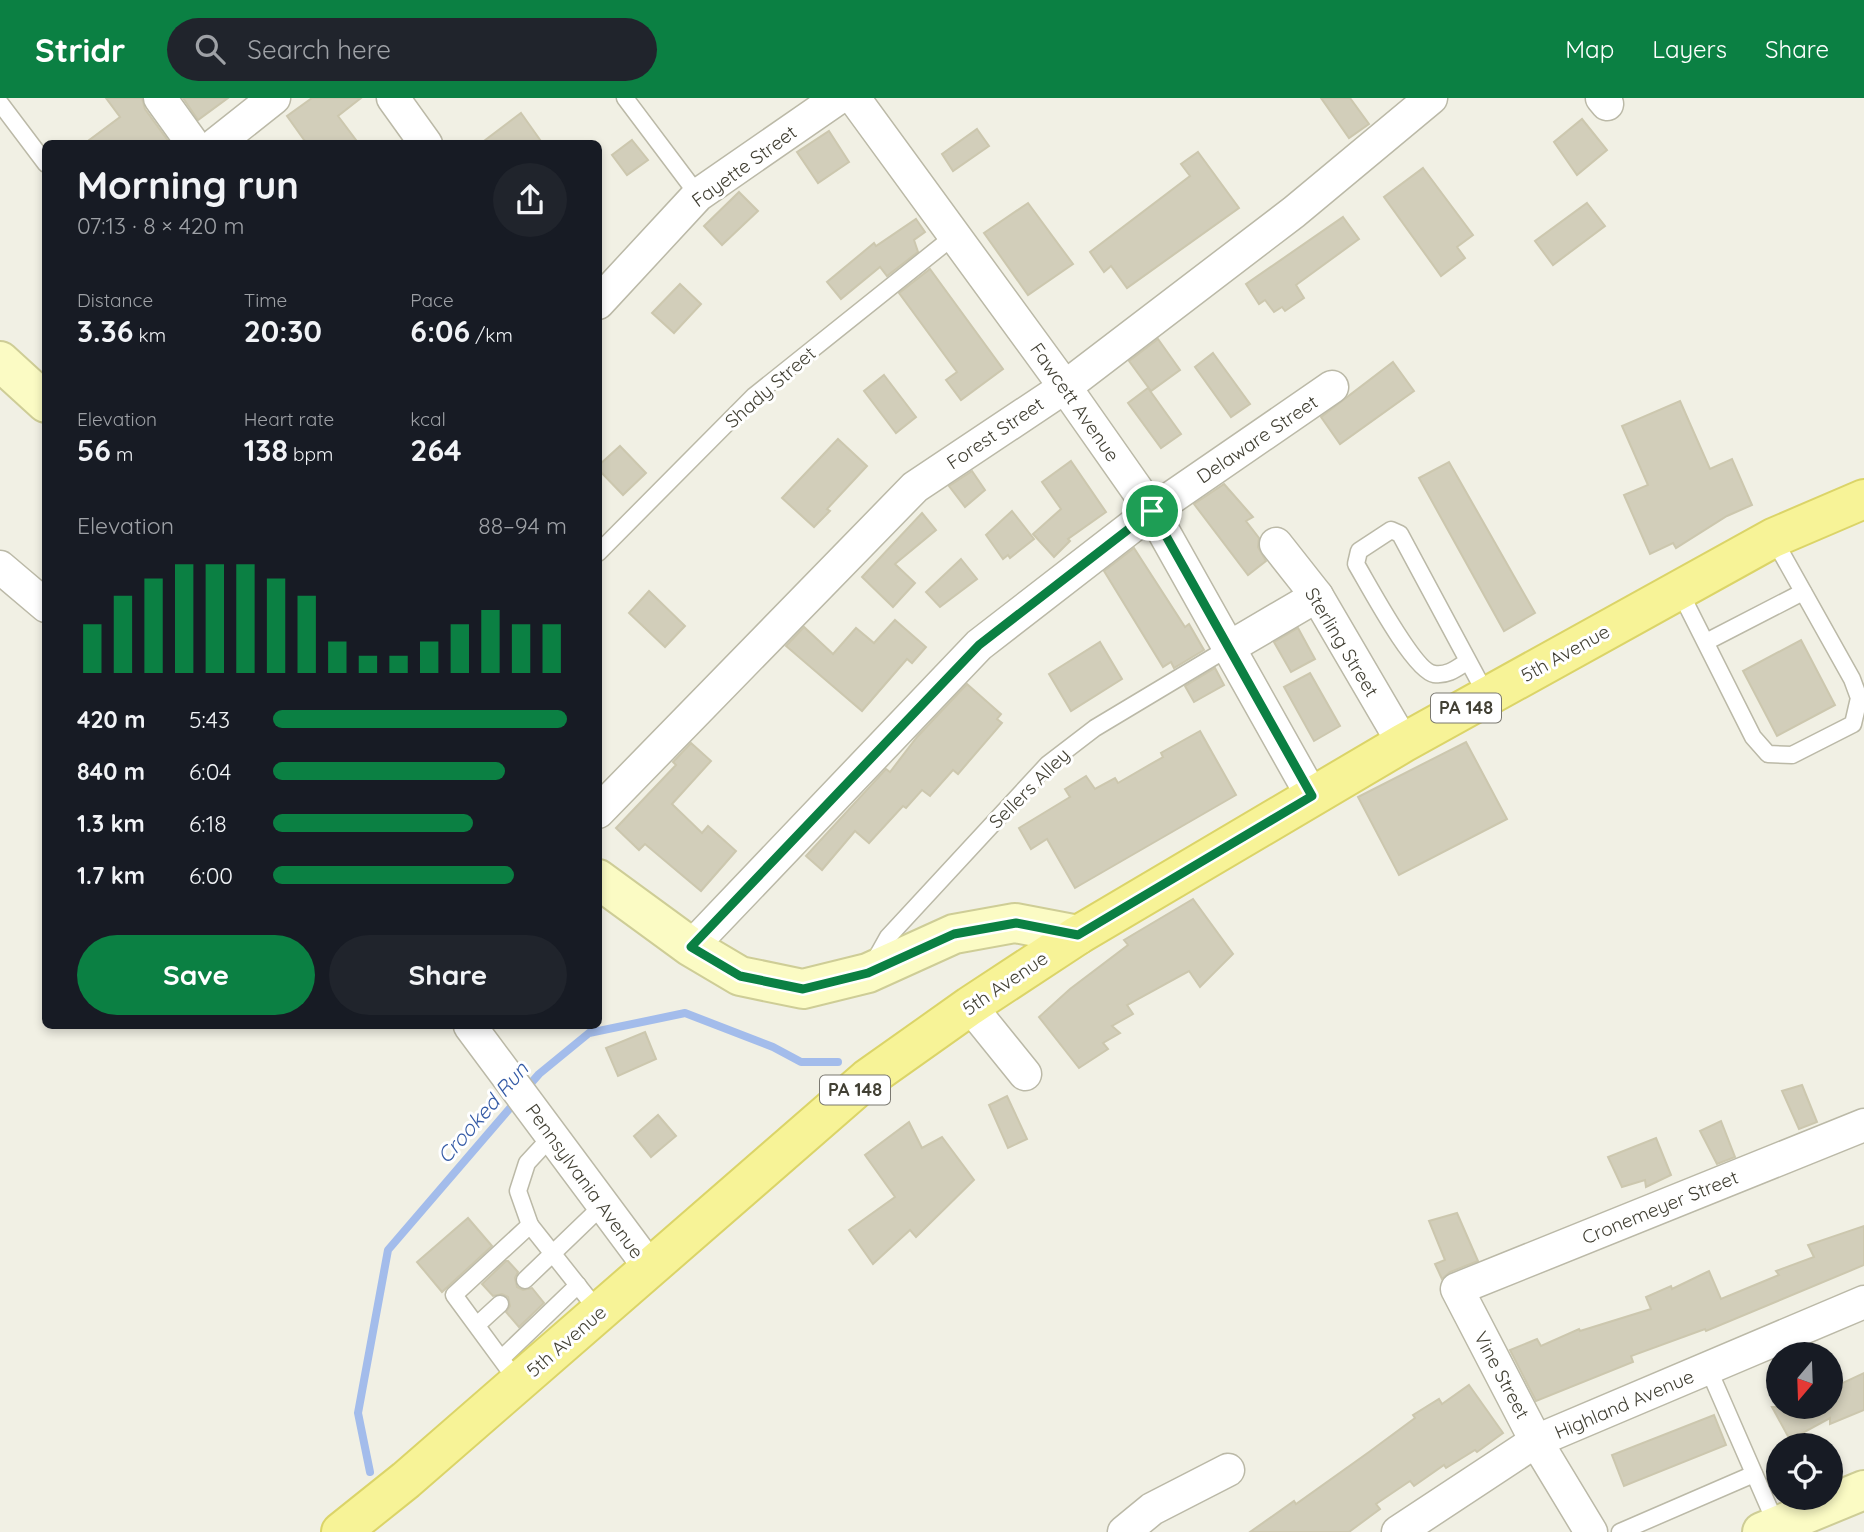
<!DOCTYPE html>
<meta charset="utf-8">
<style>
body{margin:0;font-family:Quicksand,sans-serif;background:#20242c;color:#f1f3f6;height:100vh;display:flex;flex-direction:column;font-size:26px;white-space:nowrap}
*{box-sizing:border-box;margin:0}
p{font-size:23px;color:#9ea1a6}
.icon{flex:none;width:38px;height:38px;fill:none;stroke:currentColor;stroke-width:2;stroke-linecap:round;stroke-linejoin:round}
.map{position:relative;flex:1;overflow:hidden}
.sheet{position:absolute;left:42px;top:42px;width:560px;height:889px;display:flex;flex-direction:column;background:#171b24;border-radius:10px;box-shadow:0 4px 10px #0003}
.sheet>*{flex:none}
.needle{width:46px;rotate:199deg}
.tools{position:absolute;left:1766px;top:1244px;display:grid;gap:14px}
.tools a{display:grid;place-items:center;width:77px;height:77px;border-radius:50%;background:#171b24;box-shadow:0 4px 10px #0003;font-size:35px}
.pin{position:absolute;display:grid;place-items:center;width:60px;height:60px;color:#fff;margin:-30px;border:4px solid #fff;border-radius:50%;box-shadow:0 2px 7px #0007}
.round{display:grid;place-items:center;flex:none;width:74px;height:74px;border-radius:37px;background:#20242c}
.overview{display:flex;align-items:center;justify-content:space-between;height:119px;padding:0 35px}
h1{font-size:38px;font-weight:700;line-height:52px}
.metrics{display:grid;grid-template-columns:repeat(3,1fr);gap:10px;height:119px;padding:7px 35px}
.metrics div{display:grid;align-content:center}
.metrics b{font-size:30px;font-weight:700}
.metrics small{font-size:19px;font-weight:400}
.metrics p{font-size:19px}
.chart{height:196px;padding:14px 35px}
.chart p{display:flex;justify-content:space-between}
.chart svg{width:100%;height:126px;margin-top:7px;stroke:#0b8043;stroke-width:6}
.button{display:flex;gap:14px;margin-top:auto;padding:14px 35px}
.button a{flex:1;height:80px;border-radius:42px;background:#0b8043;color:#fff;font-size:28px;font-weight:700;line-height:80px;text-align:center}
.button a+a{background:#20242c;color:#f1f3f6}
ul{padding:0 35px;list-style:none;font-size:23px}
li{display:grid;grid-template-columns:112px 84px 1fr;align-items:center;height:52px}
li i{height:18px;border-radius:9px;background:#0b8043}
header{display:flex;align-items:center;gap:42px;box-sizing:border-box;height:98px;padding:0 35px;background:#0b8043;color:#fff}
header strong{font-size:33px}
nav{display:flex;gap:38px;margin-inline-start:auto;font-size:24px}
.search{width:490px;height:63px;background:#20242c;display:flex;align-items:center;gap:18px;box-sizing:border-box;padding:0 24px;border-radius:38px;color:#9ea1a6;font-size:26px}
.map>svg:first-child{display:block}
.lines{fill:none;stroke-linecap:round;stroke-linejoin:round}
.stream{stroke:#a3bceb;stroke-width:8}
.building{fill:#d2ceba;stroke:#ccc7ae;stroke-width:2}
.service-casing{stroke:#bbb9a7;stroke-width:19}
.minor-casing{stroke:#bbb9a7;stroke-width:35}
.secondary-casing{stroke:#cecd96;stroke-width:42}
.primary-casing{stroke:#dbd468;stroke-width:42}
.service{stroke:#fff;stroke-width:16}
.minor{stroke:#fff;stroke-width:32}
.secondary{stroke:#fbfbc4;stroke-width:38}
.primary{stroke:#f7f397;stroke-width:38}
.route-casing{stroke:#fff;stroke-width:14}
.route{stroke:#0b8043;stroke-width:9}
.labels{text-anchor:middle;stroke-width:6;stroke-linejoin:round;paint-order:stroke}
.shield{fill:#fff;stroke:#7b7971;stroke-width:2}
.shield-label{font-size:18px;font-weight:bold;fill:#424034}
.street-label{font-size:19px;fill:#424034;stroke:#fff}
.water-label{font-size:21px;font-style:italic;fill:#355ba6;stroke:#fff}
</style>
<header>
<strong>Stridr</strong>
<div class="search"><svg class="icon" aria-label="search" viewBox="0 0 24 24"><circle cx="10" cy="10" r="6"/><path d="M15 15l6 6"/></svg>Search here</div>
<nav><a>Map</a><a>Layers</a><a>Share</a></nav>
</header>
<div class="map">
<svg width="1864" height="1434" viewBox="0 0 1864 1434">
<rect width="100%" height="100%" fill="#f1f0e4"/>
<g class="lines">
<g class="stream">
<polyline points="525,992 539,976 589,935 685,915 773,949 801,964 838,964"/>
<polyline points="370,1374 358,1315 388,1152 517,1002"/>
</g>
</g>
<g class="building">
<polygon points="106,0 142,0 145,11 169,44 84,46 120,19"/>
<polygon points="183,0 228,0 198,22"/>
<polygon points="312,0 361,0 338,18 359,46 307,46 287,18"/>
<polygon points="1321,0 1350,0 1369,26 1349,40"/>
<polygon points="521,15 543,46 480,46"/>
<polygon points="1582,21 1607,52 1577,77 1554,44"/>
<polygon points="977,31 989,48 953,73 942,56"/>
<polygon points="829,33 849,64 818,85 797,54"/>
<polygon points="632,42 648,62 627,77 612,57"/>
<polygon points="1198,54 1239,110 1127,190 1111,168 1104,174 1090,154 1190,78 1181,66"/>
<polygon points="1423,70 1473,137 1457,149 1465,160 1441,178 1384,99"/>
<polygon points="739,94 758,113 722,147 704,128"/>
<polygon points="1028,105 1073,166 1028,197 984,135"/>
<polygon points="1587,105 1605,128 1553,167 1535,143"/>
<polygon points="1343,119 1359,141 1296,187 1304,200 1285,213 1282,209 1274,214 1265,202 1259,206 1246,186"/>
<polygon points="916,121 925,134 914,142 918,154 887,178 880,169 841,201 827,184 874,145 876,148"/>
<polygon points="930,171 1003,271 961,302 946,282 957,274 899,195"/>
<polygon points="680,186 701,206 674,235 652,215"/>
<polygon points="1158,241 1180,272 1151,293 1129,263"/>
<polygon points="1213,255 1250,306 1231,319 1195,269"/>
<polygon points="1393,264 1414,293 1340,346 1321,319"/>
<polygon points="884,277 916,319 896,335 864,293"/>
<polygon points="1148,290 1181,336 1161,350 1128,305"/>
<polygon points="1680,303 1710,371 1732,361 1752,407 1727,418 1676,450 1673,445 1650,456 1624,397 1648,387 1622,328"/>
<polygon points="838,341 867,368 827,411 830,413 814,429 782,400"/>
<polygon points="620,348 646,375 623,397 598,371 598,368"/>
<polygon points="1071,363 1106,414 1068,441 1070,443 1054,459 1033,436 1061,411 1042,384"/>
<polygon points="1449,364 1535,515 1504,533 1419,380"/>
<polygon points="972,373 985,392 965,409 949,388"/>
<polygon points="1224,386 1253,419 1246,423 1259,440 1258,449 1266,463 1248,477 1194,406"/>
<polygon points="1012,413 1034,441 1010,460 1008,457 1003,461 986,437"/>
<polygon points="922,415 936,432 895,466 915,485 893,509 862,479"/>
<polygon points="1134,450 1185,529 1189,526 1204,552 1174,570 1171,564 1163,569 1104,473"/>
<polygon points="961,461 977,481 940,509 926,494"/>
<polygon points="649,493 685,528 665,549 629,515"/>
<polygon points="895,522 926,549 912,565 907,561 862,613 786,548 804,529 833,556 856,530 874,545"/>
<polygon points="1298,530 1315,561 1291,574 1274,544"/>
<polygon points="1801,542 1835,607 1777,638 1743,573"/>
<polygon points="1100,544 1122,581 1071,613 1049,576"/>
<polygon points="1215,570 1224,587 1194,604 1185,588"/>
<polygon points="1310,575 1340,628 1314,643 1284,589"/>
<polygon points="967,586 1001,616 997,621 1002,625 958,676 953,672 930,698 922,692 906,710 903,708 869,745 855,733 822,772 806,758 886,671 890,674 917,639"/>
<polygon points="1200,633 1236,697 1075,790 1047,741 1031,751 1019,730 1070,699 1065,691 1086,678 1095,691 1115,680 1118,685 1163,659 1161,655"/>
<polygon points="1466,644 1507,721 1399,777 1358,699"/>
<polygon points="691,645 711,663 672,706 702,735 708,728 736,753 701,793 645,746 639,752 616,730 676,667 673,664"/>
<polygon points="1193,801 1233,856 1200,889 1189,873 1127,907 1133,916 1112,928 1120,935 1103,945 1108,951 1079,970 1039,919 1070,891 1128,847 1124,842"/>
<polygon points="645,934 656,961 618,978 606,950"/>
<polygon points="1802,987 1817,1024 1799,1031 1782,993"/>
<polygon points="1007,998 1027,1041 1008,1050 989,1007"/>
<polygon points="658,1017 676,1038 651,1059 634,1038"/>
<polygon points="1721,1023 1735,1059 1717,1066 1700,1033"/>
<polygon points="909,1024 922,1050 942,1039 974,1082 916,1139 910,1132 873,1166 849,1132 895,1099 865,1057"/>
<polygon points="1656,1040 1671,1077 1646,1089 1645,1082 1622,1089 1608,1059"/>
<polygon points="1457,1115 1478,1163 1450,1174 1442,1181 1435,1166 1445,1162 1429,1123"/>
<polygon points="468,1120 492,1148 442,1194 417,1164"/>
<polygon points="1864,1128 1864,1167 1706,1233 1705,1231 1631,1258 1633,1264 1536,1303 1510,1252 1537,1241 1541,1248 1579,1231 1580,1233 1651,1211 1646,1199 1671,1188 1672,1191 1709,1173 1721,1201 1779,1177 1776,1173 1814,1159 1808,1147"/>
<polygon points="506,1163 508,1163 518,1174 515,1180 517,1189 523,1192 532,1190 544,1205 519,1229 506,1214 510,1208 508,1199 502,1196 493,1198 482,1186"/>
<polygon points="1864,1275 1864,1312 1830,1326 1830,1320 1790,1342 1772,1309 1830,1309 1830,1291"/>
<polygon points="1469,1287 1503,1335 1477,1354 1475,1352 1446,1370 1444,1367 1414,1388 1410,1383 1376,1406 1380,1411 1349,1434 1250,1434 1294,1403 1296,1406 1369,1354 1415,1320 1413,1317 1439,1301 1442,1306"/>
<polygon points="1714,1317 1726,1347 1624,1388 1612,1357"/>
</g>
<g class="lines">
<g class="service-casing">
<g id="service">
<polyline points="625,0 698,97"/>
<polyline points="0,5 46,66"/>
<polyline points="598,455 754,298 954,138"/>
<polyline points="1679,492 1753,639 1768,656 1792,657 1853,626 1859,600 1852,581 1773,440"/>
<polyline points="1706,544 1803,494"/>
<path d="M 1468,563 C 1457,570 1448,578 1434,576 C 1414,573 1368,486 1356,466 L 1359,453 L 1391,432 L 1400,436 L 1487,598"/>
<polyline points="874,864 888,839 1048,666 1095,630 1230,549"/>
<polyline points="530,1127 518,1093 527,1065 552,1038"/>
<polyline points="525,1182 603,1107"/>
<polyline points="477,1227 500,1206"/>
<polyline points="502,1260 578,1187"/>
<polyline points="1708,1270 1777,1428"/>
<polyline points="518,1284 454,1197 530,1127 599,1214"/>
<polyline points="1620,1434 1754,1376"/>
</g>
</g>
<g class="minor-casing">
<g id="minor">
<polyline points="160,0 193,46"/>
<polyline points="393,0 426,46"/>
<polyline points="854,0 1065,289 1152,413 1312,698"/>
<polyline points="1602,0 1607,6"/>
<polyline points="216,46 274,0"/>
<polyline points="598,205 698,97 838,0"/>
<polyline points="1276,446 1317,498 1403,645"/>
<polyline points="0,469 46,508"/>
<polyline points="1230,549 1317,498"/>
<polyline points="598,714 915,389 1065,289 1294,114 1431,0"/>
<polyline points="691,849 979,547 1152,413 1332,289"/>
<polyline points="970,908 1025,976"/>
<polyline points="470,928 650,1170"/>
<polyline points="1124,1434 1152,1411 1228,1372"/>
<polyline points="1398,1434 1536,1343 1864,1204"/>
<polyline points="1591,1434 1536,1343 1457,1191 1864,1027"/>
</g>
</g>
<g class="secondary-casing">
<g id="secondary">
<polyline points="0,263 46,305"/>
<polyline points="598,781 691,849 740,878 803,891 868,875 954,836 1015,825 1078,837"/>
<polyline points="1762,1434 1864,1392"/>
</g>
</g>
<g class="primary-casing">
<polyline id="primary" points="341,1434 406,1382 867,981 970,908 1078,837 1403,645 1773,440 1864,401"/>
</g>
<use href="#service" class="service"/>
<use href="#minor" class="minor"/>
<use href="#secondary" class="secondary"/>
<use href="#primary" class="primary"/>
</g>
<g class="lines">
<g class="route-casing">
<polygon id="route" points="1152,413 1312,698 1078,837 1016,825 954,836 868,875 803,891 740,878 691,849 979,547"/>
</g>
<use href="#route" class="route"/>
</g>
<g class="labels">
<g class="shield">
<rect x="1431" y="595.5" width="70" height="29" rx="5"/>
<rect x="820" y="977.5" width="70" height="29" rx="5"/>
</g>
<g class="shield-label">
<text x="1466" y="616">PA 148</text>
<text x="855" y="998">PA 148</text>
</g>
<g class="street-label">
<text transform="translate(744 68) rotate(-36)" y="7">Fayette Street</text>
<text transform="translate(770 289) rotate(-41)" y="7">Shady Street</text>
<text transform="translate(1075 304) rotate(55)" y="7">Fawcett Avenue</text>
<text transform="translate(995 335) rotate(-34)" y="7">Forest Street</text>
<text transform="translate(1257 341) rotate(-34)" y="7">Delaware Street</text>
<text transform="translate(1342 544) rotate(59)" y="7">Sterling Street</text>
<text transform="translate(1565 555) rotate(-29)" y="7">5th Avenue</text>
<text transform="translate(1029 690) rotate(-45)" y="7">Sellers Alley</text>
<text transform="translate(1005 885) rotate(-34)" y="7">5th Avenue</text>
<text transform="translate(585 1083) rotate(54)" y="7">Pennsylvania Avenue</text>
<text transform="translate(1660 1109) rotate(-22)" y="7">Cronemeyer Street</text>
<text transform="translate(566 1243) rotate(-41)" y="7">5th Avenue</text>
<text transform="translate(1502 1277) rotate(62)" y="7">Vine Street</text>
<text transform="translate(1624 1306) rotate(-23)" y="7">Highland Avenue</text>
</g>
<g class="water-label">
<text transform="translate(483 1015) rotate(-49)" y="7">Crooked Run</text>
</g>
</g>
</svg>
<div class="tools">
<a><svg class="needle" viewBox="-14 -14 28 28"><path d="M0-13l5 13h-10z" fill="#e53935"/><path d="M0 13l5-13h-10z" fill="#9ea1a6"/></svg></a>
<a><svg class="icon" aria-label="locate" viewBox="0 0 24 24"><circle cx="12" cy="12" r="6"/><path d="M12 2v4M12 18v4M2 12h4M18 12h4"/></svg></a>
</div>
<div class="pin" style="left:1152px;top:413px;background:#1e9e55"><svg class="icon" aria-label="arrive" viewBox="0 0 24 24"><path d="M6 21V4h12l-3 4 3 4H6"/></svg></div>
<section class="sheet">
<div class="overview"><div><h1>Morning run</h1><p>07:13 · 8 × 420 m</p></div><a class="round"><svg class="icon" aria-label="share" viewBox="0 0 24 24"><path d="M12 15V3M7 8l5-5 5 5M5 13v7h14v-7"/></svg></a></div>
<div class="metrics">
<div><p>Distance</p><b>3.36<small> km</small></b></div>
<div><p>Time</p><b>20:30</b></div>
<div><p>Pace</p><b>6:06<small> /km</small></b></div>
</div>
<div class="metrics">
<div><p>Elevation</p><b>56<small> m</small></b></div>
<div><p>Heart rate</p><b>138<small> bpm</small></b></div>
<div><p>kcal</p><b>264</b></div>
</div>
<div class="chart"><p><span>Elevation</span>88–94 m</p>
<svg viewBox="0 0 160 44" preserveAspectRatio="none"><path d="M5 44V27M15 44V17M25 44V11M35 44V6M45 44V6M55 44V6M65 44V11M75 44V17M85 44V33M95 44V38M105 44V38M115 44V33M125 44V27M135 44V22M145 44V27M155 44V27"/></svg>
</div>
<ul>
<li><b>420 m</b>5:43<i style="width:100%"></i></li>
<li><b>840 m</b>6:04<i style="width:79%"></i></li>
<li><b>1.3 km</b>6:18<i style="width:68%"></i></li>
<li><b>1.7 km</b>6:00<i style="width:82%"></i></li>
</ul>
<div class="button"><a>Save</a><a>Share</a></div>
</section>
</div>
